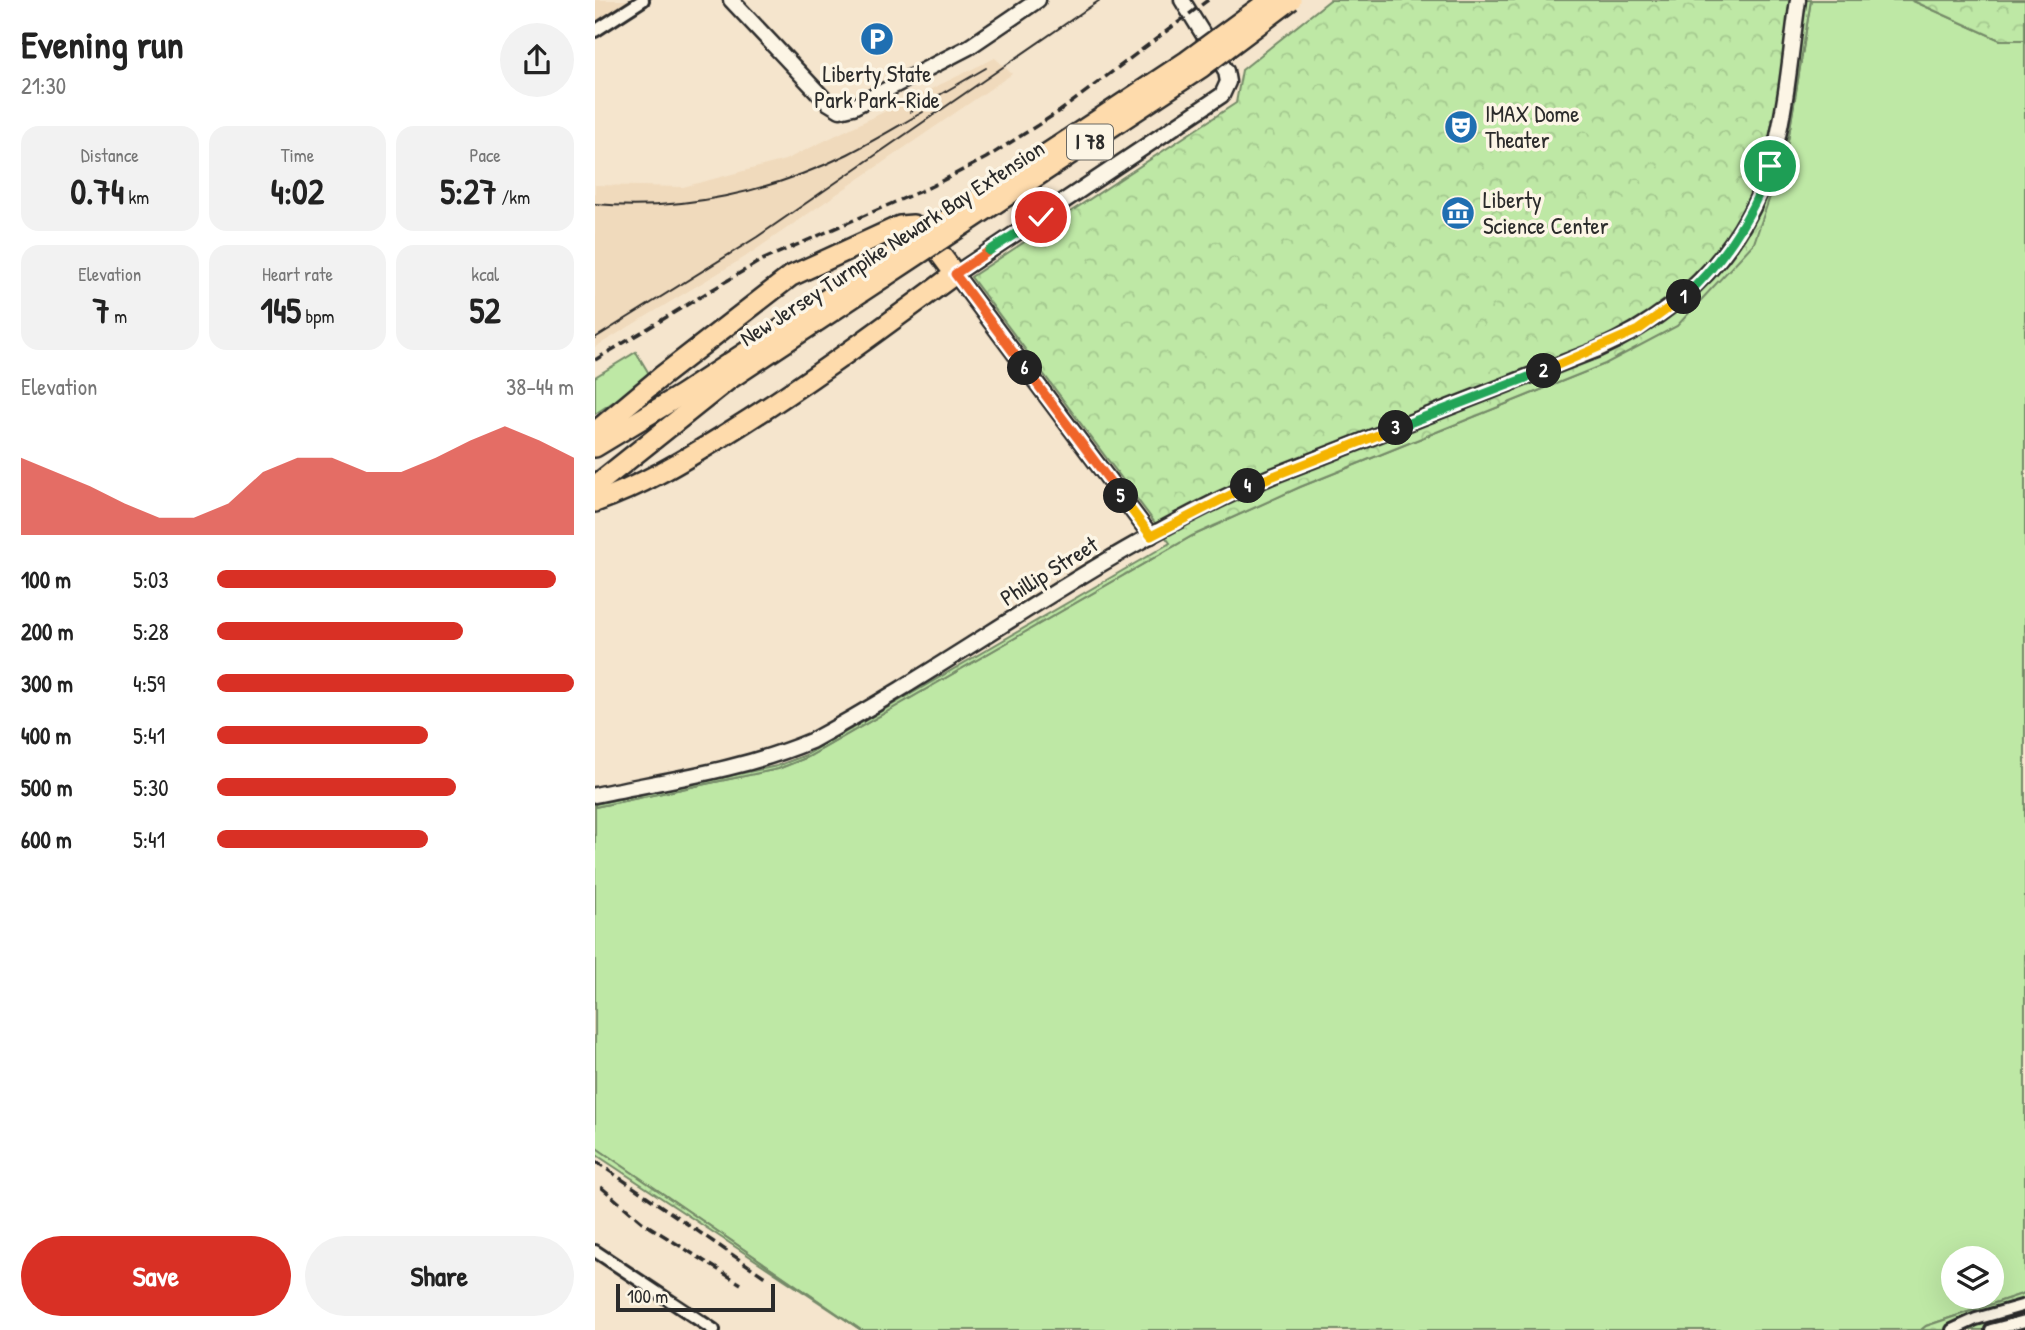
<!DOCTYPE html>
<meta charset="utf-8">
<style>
body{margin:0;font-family:"Patrick Hand",sans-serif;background:#f2f2f2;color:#222;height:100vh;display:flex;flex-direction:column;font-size:26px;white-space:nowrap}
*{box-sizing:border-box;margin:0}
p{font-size:23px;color:#767676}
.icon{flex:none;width:38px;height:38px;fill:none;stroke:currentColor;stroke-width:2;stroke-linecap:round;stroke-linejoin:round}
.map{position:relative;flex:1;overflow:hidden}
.drawer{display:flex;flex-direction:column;background:#fff;width:595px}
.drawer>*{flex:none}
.controls{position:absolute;left:1346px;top:1246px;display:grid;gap:14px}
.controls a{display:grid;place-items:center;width:63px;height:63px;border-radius:50%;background:#fff;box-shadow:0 7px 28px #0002;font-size:35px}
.scale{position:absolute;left:21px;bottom:18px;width:159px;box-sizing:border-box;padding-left:7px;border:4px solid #2b2b2b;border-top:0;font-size:19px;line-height:24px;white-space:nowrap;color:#2b2b2b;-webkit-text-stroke:5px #fcf5e5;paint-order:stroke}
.pin{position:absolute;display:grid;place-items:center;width:60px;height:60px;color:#fff;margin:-30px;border:4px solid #fff;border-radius:50%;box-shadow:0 2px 7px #0007}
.km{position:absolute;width:35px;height:35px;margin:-18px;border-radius:50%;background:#222;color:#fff;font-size:19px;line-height:35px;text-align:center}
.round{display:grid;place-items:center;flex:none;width:74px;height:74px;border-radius:37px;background:#f2f2f2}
.head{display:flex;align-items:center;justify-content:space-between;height:119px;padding:0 21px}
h1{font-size:38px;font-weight:800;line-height:52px}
.figures{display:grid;grid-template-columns:repeat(3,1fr);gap:10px;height:119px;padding:7px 21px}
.figures div{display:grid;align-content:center;border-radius:18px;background:#f2f2f2;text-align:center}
.figures b{font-size:35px;font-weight:800}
.figures small{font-size:19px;font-weight:400}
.figures p{font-size:19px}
.chart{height:196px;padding:14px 21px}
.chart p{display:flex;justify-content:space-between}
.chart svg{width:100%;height:126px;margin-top:7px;fill:#d93025;opacity:.7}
.action{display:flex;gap:14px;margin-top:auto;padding:14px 21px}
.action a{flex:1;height:80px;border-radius:42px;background:#d93025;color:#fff;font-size:28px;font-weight:800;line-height:80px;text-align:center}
.action a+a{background:#f2f2f2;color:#222}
ul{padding:0 21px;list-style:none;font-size:23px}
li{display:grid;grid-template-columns:112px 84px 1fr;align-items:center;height:52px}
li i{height:18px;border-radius:9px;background:#d93025}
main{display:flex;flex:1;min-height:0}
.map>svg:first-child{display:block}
.built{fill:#f0dabc}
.green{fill:#bee8a5;stroke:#748a68;stroke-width:2;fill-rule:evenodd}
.forest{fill:url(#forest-crowns);stroke:#748a68;stroke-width:2}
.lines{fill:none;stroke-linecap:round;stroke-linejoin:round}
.minor-casing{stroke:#2b2b2b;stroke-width:16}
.tertiary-casing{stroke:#2b2b2b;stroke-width:19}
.motorway-casing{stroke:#2b2b2b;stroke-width:24}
.minor{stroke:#fcf5e5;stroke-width:10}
.tertiary{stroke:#fcf5e5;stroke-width:14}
.motorway{stroke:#fedbac;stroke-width:19}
.tram{stroke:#2b2b2b;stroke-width:2}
.rail{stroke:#2b2b2b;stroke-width:3.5;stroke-dasharray:10 5;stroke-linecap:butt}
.motorway-bridge-casing{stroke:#2b2b2b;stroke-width:24;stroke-linecap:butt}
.motorway-bridge{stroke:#fedbac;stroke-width:19}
.split-1-casing{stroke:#fff;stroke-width:14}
.split-2-casing{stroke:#fff;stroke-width:14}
.split-3-casing{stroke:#fff;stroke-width:14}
.split-4-casing{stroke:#fff;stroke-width:14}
.split-5-casing{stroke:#fff;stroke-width:14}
.split-6-casing{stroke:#fff;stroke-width:14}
.split-7-casing{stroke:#fff;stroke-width:14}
.split-8-casing{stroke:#fff;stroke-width:14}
.split-1{stroke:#22a559;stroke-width:9}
.split-2{stroke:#f5b400;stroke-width:9}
.split-3{stroke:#22a559;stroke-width:9}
.split-4{stroke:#f5b400;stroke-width:9}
.split-5{stroke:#f5b400;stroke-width:9}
.split-6{stroke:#f0652b;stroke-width:9}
.split-7{stroke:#f0652b;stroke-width:9}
.split-8{stroke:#22a559;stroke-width:9}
.labels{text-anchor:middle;stroke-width:7;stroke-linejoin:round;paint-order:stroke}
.shield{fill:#fcf5e5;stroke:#6a6863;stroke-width:2}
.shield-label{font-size:21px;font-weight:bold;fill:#2b2b2b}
.poi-label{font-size:23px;fill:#2b2b2b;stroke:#fcf5e5;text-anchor:start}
.street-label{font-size:23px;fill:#2b2b2b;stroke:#fcf5e5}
</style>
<main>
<section class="drawer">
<div class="head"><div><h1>Evening run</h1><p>21:30</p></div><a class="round"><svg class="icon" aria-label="share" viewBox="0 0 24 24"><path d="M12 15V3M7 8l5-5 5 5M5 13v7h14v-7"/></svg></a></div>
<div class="figures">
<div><p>Distance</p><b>0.74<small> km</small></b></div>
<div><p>Time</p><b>4:02</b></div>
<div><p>Pace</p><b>5:27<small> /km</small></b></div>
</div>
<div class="figures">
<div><p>Elevation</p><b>7<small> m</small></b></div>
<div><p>Heart rate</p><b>145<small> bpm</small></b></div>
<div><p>kcal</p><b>52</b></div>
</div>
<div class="chart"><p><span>Elevation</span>38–44 m</p>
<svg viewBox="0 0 160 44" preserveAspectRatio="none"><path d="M0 44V17L10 22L20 27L30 33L40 38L50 38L60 33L70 22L80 17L90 17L100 22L110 22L120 17L130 11L140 6L150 11L160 17V44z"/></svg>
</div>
<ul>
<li><b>100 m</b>5:03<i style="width:95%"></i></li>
<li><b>200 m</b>5:28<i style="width:69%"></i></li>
<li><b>300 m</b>4:59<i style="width:100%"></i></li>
<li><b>400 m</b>5:41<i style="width:59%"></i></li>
<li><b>500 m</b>5:30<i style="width:67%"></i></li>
<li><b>600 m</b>5:41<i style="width:59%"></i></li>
</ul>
<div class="action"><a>Save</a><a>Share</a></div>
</section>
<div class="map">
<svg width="1430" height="1330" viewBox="0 0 1430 1330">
<defs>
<pattern id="forest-crowns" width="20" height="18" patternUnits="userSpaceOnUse" patternTransform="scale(1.75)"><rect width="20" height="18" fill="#bee8a5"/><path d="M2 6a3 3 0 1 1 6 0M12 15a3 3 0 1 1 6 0" fill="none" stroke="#a3c78e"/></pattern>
</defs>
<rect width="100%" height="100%" fill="#f5e5cd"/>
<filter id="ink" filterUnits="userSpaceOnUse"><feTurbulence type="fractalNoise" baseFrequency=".0143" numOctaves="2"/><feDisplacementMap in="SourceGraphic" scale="14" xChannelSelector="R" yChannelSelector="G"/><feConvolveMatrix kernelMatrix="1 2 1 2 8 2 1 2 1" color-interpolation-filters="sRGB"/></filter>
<g filter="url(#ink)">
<g class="built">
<polygon points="0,0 44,0 0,30"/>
<polygon points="400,58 417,74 150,257 0,347 0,185 88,187 190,160"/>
</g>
<g class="green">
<path d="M 1216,0 L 1316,0 L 1405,40 L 1430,40 L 1430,1293 L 1331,1326 L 1326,1330 L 266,1330 L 0,1147 L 0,807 L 183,769 L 213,757 L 597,536 L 705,487 L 1010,364 L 1192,147 ZM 1358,1258 L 1396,1258 L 1396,1297 L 1358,1297 Z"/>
<polygon points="41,352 56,377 0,414 0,377"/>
</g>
<g class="forest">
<polygon points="735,0 1216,0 1192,147 1159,243 1082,326 1010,364 705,487 597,536 213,757 183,769 0,807 0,804 182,766 211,755 575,543 376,277 641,103 647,70"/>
<polygon points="1316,0 1430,0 1430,40 1405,40"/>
<polygon points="0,1147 266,1330 0,1154"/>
<polygon points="1430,1293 1430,1330 1326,1330 1331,1326"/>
</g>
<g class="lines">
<g class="minor-casing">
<g id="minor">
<polyline points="0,31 48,0"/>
<polyline points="0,1251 119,1330"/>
<polyline points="1357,1330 1381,1319 1430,1305"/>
<polyline points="1396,1330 1430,1321"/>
</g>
</g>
<g class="tertiary-casing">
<g id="tertiary">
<polyline points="136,0 232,102 245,110 258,107 374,47 443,0"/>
<polyline points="556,536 360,274 627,95 633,82 631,71 587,0"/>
<path d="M 0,795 C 72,780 147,770 216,741 C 371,657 512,545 675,477 L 1001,350 C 1091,310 1154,245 1180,149 C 1192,101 1196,49 1203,0"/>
</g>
</g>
<g class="motorway-casing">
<g id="motorway">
<path d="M 0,432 L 67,376 L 196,276 L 305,226 L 318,225 L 326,228 L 360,274 C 284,330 208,387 128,436 C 86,462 46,486 0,502"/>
<polyline points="0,447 86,395 282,266"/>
<polyline points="0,486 133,380 289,277"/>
</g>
</g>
<use href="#minor" class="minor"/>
<use href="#tertiary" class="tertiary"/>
<use href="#motorway" class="motorway"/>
<g class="tram">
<polyline points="315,112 391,68"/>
<path d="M 0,204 C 86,212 176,192 253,154 C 279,141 303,126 328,112"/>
<polyline points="0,338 162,237 505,0"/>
</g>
<g class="rail">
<polyline points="0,360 165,261 337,186 391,158 465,111 613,0"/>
<polyline points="0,1161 170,1277"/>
<polyline points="6,1187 47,1222 146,1284"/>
</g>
<g class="motorway-bridge-casing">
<g id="motorway-bridge">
<polyline points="282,266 592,61 675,0"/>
<polyline points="289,277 607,67 696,0"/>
</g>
</g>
<use href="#motorway-bridge" class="motorway-bridge"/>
</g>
</g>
<g class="lines" filter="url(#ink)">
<g class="split-1-casing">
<path id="split-1" d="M 1089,297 C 1129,260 1157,217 1175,166"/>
</g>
<g class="split-2-casing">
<polyline id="split-2" points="949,371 1043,330 1089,297"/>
</g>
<g class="split-3-casing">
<polyline id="split-3" points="801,428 949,371"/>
</g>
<g class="split-4-casing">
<polyline id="split-4" points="653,486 801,428"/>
</g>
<g class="split-5-casing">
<polyline id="split-5" points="526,496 556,536 653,486"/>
</g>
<g class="split-6-casing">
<polyline id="split-6" points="430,368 526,496"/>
</g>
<g class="split-7-casing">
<polyline id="split-7" points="394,251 360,274 430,368"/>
</g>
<g class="split-8-casing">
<polyline id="split-8" points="394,251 446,217"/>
</g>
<use href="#split-1" class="split-1"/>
<use href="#split-2" class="split-2"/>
<use href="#split-3" class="split-3"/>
<use href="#split-4" class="split-4"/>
<use href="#split-5" class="split-5"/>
<use href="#split-6" class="split-6"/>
<use href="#split-7" class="split-7"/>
<use href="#split-8" class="split-8"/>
</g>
<defs>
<g id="parking-disc" transform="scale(1.75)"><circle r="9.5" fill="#1f6fb2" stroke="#fcf5e5"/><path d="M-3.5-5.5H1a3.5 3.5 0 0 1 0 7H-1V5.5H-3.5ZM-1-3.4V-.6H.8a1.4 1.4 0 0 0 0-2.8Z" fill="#fff"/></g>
<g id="theatre-disc" transform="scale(1.75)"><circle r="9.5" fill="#1f6fb2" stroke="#fcf5e5"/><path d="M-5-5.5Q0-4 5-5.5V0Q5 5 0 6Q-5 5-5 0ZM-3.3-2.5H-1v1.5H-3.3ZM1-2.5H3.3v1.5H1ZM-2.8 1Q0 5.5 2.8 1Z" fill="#fff"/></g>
<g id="museum-disc" transform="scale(1.75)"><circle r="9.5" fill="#1f6fb2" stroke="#fcf5e5"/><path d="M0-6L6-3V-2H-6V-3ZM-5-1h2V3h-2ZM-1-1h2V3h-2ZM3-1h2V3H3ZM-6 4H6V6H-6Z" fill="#fff"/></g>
</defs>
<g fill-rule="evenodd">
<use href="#parking-disc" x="282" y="39"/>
<use href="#theatre-disc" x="866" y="127"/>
<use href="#museum-disc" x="863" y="213"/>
</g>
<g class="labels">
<rect class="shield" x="472" y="124.5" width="46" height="35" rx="5"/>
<g class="shield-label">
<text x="495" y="149">I 78</text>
</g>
<g class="poi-label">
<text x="282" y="82" text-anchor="middle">Liberty State<tspan x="282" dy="26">Park Park-Ride</tspan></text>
<text x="890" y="122">IMAX Dome<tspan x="890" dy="26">Theater</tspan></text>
<text x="888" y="208">Liberty<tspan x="888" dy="26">Science Center</tspan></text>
</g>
<g class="street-label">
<text transform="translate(297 243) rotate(-33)" y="8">New Jersey Turnpike Newark Bay Extension</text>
<text transform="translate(454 571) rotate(-32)" y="8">Phillip Street</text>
</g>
</g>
</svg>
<div class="controls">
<a><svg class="icon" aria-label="layers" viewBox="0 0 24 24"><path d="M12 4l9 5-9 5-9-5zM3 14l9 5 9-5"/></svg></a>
</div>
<div class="scale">100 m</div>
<div class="pin" style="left:1175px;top:166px;background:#1e9e55"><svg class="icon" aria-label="arrive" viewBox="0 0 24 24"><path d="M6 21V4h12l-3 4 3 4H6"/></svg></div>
<div class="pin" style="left:446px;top:217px;background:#d93025"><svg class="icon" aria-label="check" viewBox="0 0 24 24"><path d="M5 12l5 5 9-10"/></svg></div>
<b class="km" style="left:1089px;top:297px">1</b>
<b class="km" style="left:949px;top:371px">2</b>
<b class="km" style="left:801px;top:428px">3</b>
<b class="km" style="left:653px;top:486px">4</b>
<b class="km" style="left:526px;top:496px">5</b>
<b class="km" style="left:430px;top:368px">6</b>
</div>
</main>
